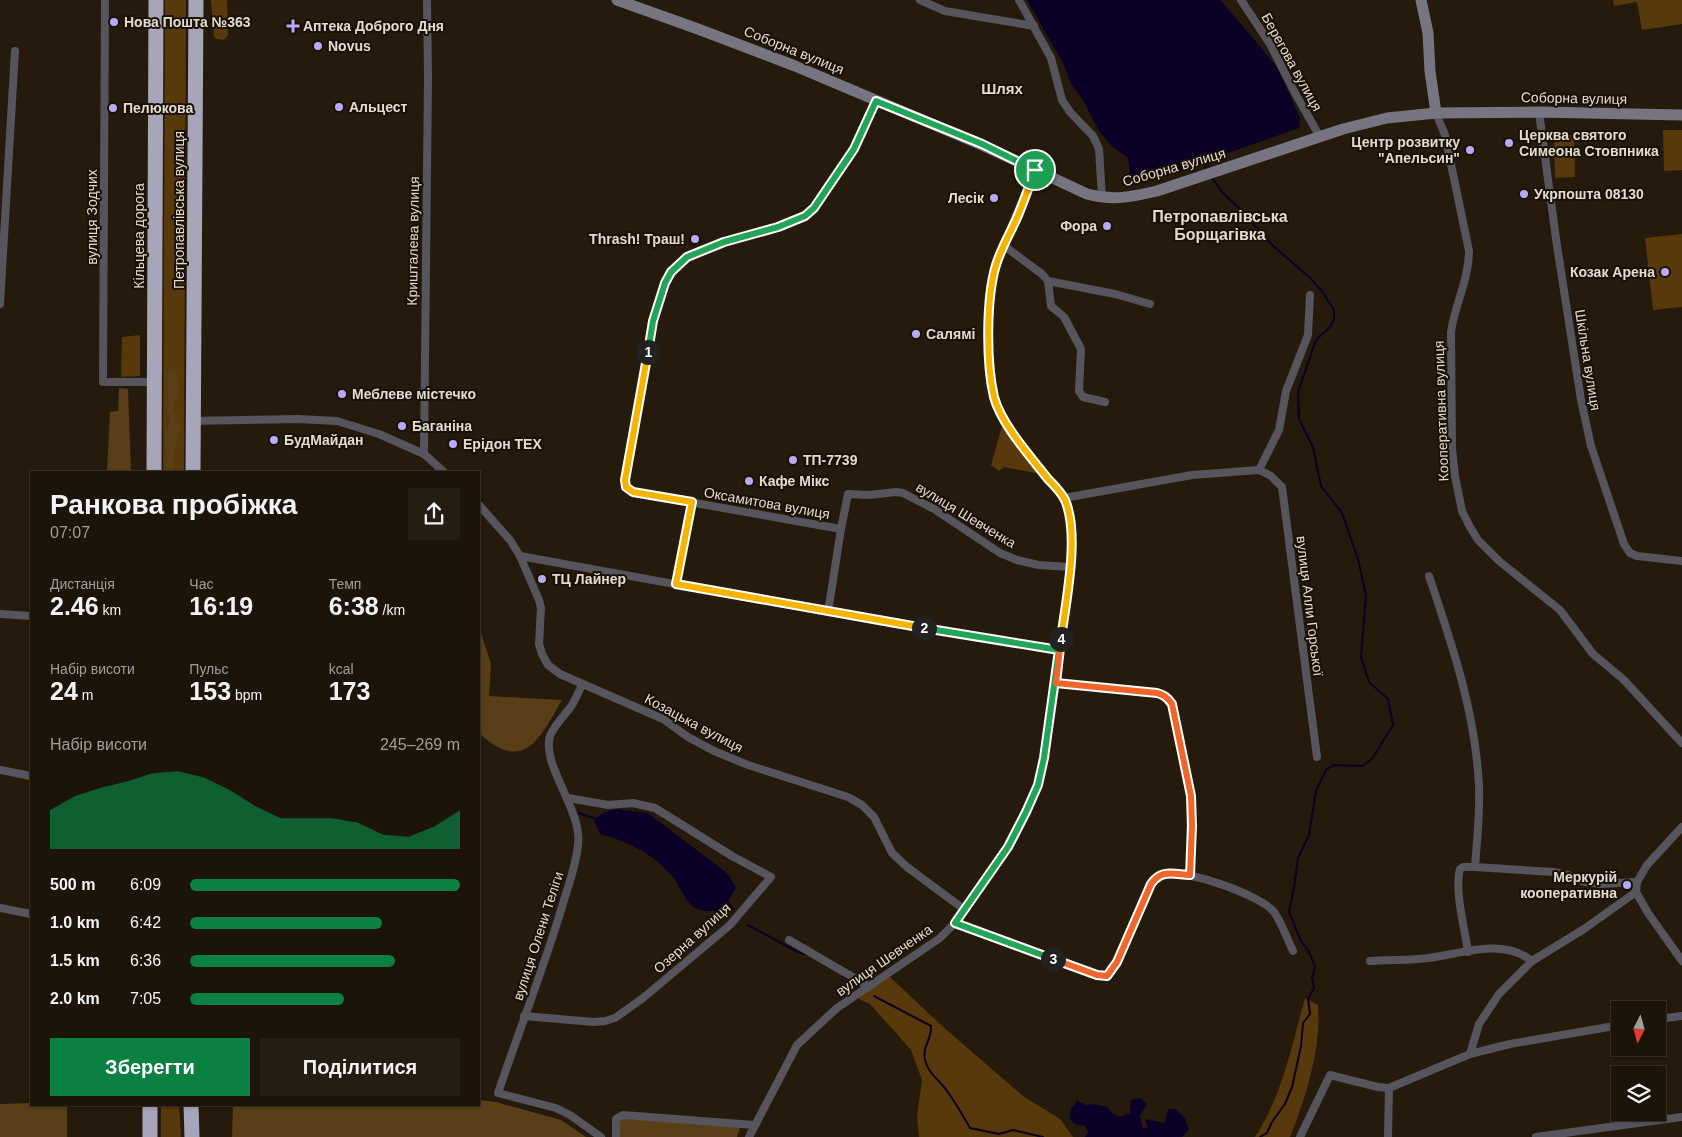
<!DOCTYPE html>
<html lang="uk">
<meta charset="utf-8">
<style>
body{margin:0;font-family:Helvetica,sans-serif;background:#251d12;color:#f1f3f6;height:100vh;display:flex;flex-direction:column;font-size:19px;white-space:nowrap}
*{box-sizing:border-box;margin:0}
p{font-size:16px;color:#a09e9c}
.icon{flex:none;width:28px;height:28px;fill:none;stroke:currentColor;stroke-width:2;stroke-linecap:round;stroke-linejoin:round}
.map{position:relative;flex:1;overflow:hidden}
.details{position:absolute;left:30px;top:471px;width:450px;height:635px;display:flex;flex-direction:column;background:#1c1408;border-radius:0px;box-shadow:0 1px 4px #0004,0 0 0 1px #3a3329}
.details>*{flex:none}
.needle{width:32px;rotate:186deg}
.controls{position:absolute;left:1611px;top:1001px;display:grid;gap:10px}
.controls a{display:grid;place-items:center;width:55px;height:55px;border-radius:0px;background:#1c1408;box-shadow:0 1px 4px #0004,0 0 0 1px #3a3329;font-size:25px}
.pin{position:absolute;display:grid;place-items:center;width:42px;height:42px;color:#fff;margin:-21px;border:2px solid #fff;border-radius:50%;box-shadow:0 1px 5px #0007}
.km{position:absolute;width:25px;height:25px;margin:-12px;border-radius:50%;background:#222;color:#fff;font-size:14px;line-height:25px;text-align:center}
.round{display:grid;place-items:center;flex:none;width:52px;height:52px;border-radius:0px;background:#251d12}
.headline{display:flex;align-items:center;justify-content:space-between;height:85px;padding:0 20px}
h1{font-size:28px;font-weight:700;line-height:38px}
.figures{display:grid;grid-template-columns:repeat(3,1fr);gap:8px;height:85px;padding:5px 20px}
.figures div{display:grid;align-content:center}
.figures b{font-size:25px;font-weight:700}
.figures small{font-size:14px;font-weight:400}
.figures p{font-size:14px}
.chart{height:140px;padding:10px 20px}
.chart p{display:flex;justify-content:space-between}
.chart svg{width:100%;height:90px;margin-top:5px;fill:#0b8043;opacity:.7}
.button{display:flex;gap:10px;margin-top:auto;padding:10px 20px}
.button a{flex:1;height:58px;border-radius:0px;background:#0b8043;color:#fff;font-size:20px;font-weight:700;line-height:58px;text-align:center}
.button a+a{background:#251d12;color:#f1f3f6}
ul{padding:0 20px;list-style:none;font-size:16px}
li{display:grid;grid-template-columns:80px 60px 1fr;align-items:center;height:38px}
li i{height:12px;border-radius:6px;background:#0b8043}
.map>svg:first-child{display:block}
.green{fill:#57390b}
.forest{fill:#593e18}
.water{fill:#0b0027}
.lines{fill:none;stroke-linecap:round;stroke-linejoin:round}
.stream{stroke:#0b0027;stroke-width:2}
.street{stroke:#56555d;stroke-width:8}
.secondary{stroke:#777582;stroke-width:11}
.highway{stroke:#a7a5ba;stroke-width:15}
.split-1-casing{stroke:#fff;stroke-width:10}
.split-2-casing{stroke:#fff;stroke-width:10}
.split-3-casing{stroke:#fff;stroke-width:10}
.split-4-casing{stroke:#fff;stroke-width:10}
.split-5-casing{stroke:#fff;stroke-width:10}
.split-1{stroke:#22a559;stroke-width:6}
.split-2{stroke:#f5b400;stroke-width:6}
.split-3{stroke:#22a559;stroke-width:6}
.split-4{stroke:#f0652b;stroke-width:6}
.split-5{stroke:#f5b400;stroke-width:6}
.poi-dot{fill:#b7abf7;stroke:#1b1004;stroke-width:2}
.labels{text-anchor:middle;stroke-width:4;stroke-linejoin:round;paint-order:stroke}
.poi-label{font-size:14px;font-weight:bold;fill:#e2dbd2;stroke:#1b1004;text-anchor:start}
.street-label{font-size:14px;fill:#e2dbd2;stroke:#1b1004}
.neighbourhood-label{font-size:15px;font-weight:bold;fill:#e2dbd2;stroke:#1b1004}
.quarter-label{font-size:16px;font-weight:bold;fill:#e2dbd2;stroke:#1b1004}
</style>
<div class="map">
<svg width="1682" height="1137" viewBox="0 0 1682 1137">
<rect width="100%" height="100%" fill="#251a0b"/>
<g class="green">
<polygon points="165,0 186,0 184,472 163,472"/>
<polygon points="211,0 227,0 228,35 224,40 217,39 214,37"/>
<polygon points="1613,0 1682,0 1682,24 1642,30 1637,2 1614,6"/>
<polygon points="1663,130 1682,130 1682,170 1664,171"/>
<polygon points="1554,135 1574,135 1575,177 1555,178"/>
<polygon points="1682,234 1682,307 1653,310 1645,238"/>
<polygon points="140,335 140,376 121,377 122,337"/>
<polygon points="1002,426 1038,471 1035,473 1004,467 999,471 991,465"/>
<polygon points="888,975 941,1025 1023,1096 1060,1119 1073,1137 919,1137 917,1116 922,1080 911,1050 870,1004 857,998"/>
<path d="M 1305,998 L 1318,1005 C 1318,1014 1319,1023 1318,1032 C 1315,1068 1303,1104 1290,1137 L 1255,1137 C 1282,1096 1292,1045 1305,998 Z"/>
<polygon points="161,1105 179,1105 181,1137 161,1137"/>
</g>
<g class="forest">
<path d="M 173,370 L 176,373 C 179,384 183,396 173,404 L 174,410 L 181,423 L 173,459 L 174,472 L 165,472 L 167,462 L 164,441 L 165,430 L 169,425 L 170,419 L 165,407 L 167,393 L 166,375 L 168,371 Z"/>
<polygon points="119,388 128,389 131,472 107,472 110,412 118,411"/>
<path d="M 479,627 L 491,664 L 489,696 L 562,700 C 540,738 524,775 479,733 Z"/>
<polygon points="479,1100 496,1102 561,1120 586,1137 232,1137 233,1105 479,1105"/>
<polygon points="31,1103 31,1105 67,1105 67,1137 0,1137 0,1104"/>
<polygon points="624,1119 741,1124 737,1137 619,1137 616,1121"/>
</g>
<g class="water">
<polygon points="1027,0 1220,0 1260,46 1278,69 1300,118 1299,128 1160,177 1136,179 1130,174 1128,158 1112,146 1099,131 1083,100 1071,84 1063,63"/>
<path d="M 615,809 L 648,813 L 728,874 L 736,888 L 722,911 C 713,911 699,912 692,906 C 684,899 679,884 672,876 C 654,854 627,841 600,834 L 594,820 L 603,813 Z"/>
<polygon points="1141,1098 1147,1104 1140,1116 1143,1129 1148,1127 1145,1119 1165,1123 1168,1109 1175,1109 1185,1118 1189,1130 1182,1137 1085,1137 1088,1132 1085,1126 1075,1124 1069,1118 1071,1109 1077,1101 1086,1105 1095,1104 1107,1107 1113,1114 1120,1117 1130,1113 1131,1100"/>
</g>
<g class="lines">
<g class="stream">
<polyline points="1201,162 1207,170"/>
<polyline points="1211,176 1222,192 1242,211 1271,244 1309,277 1322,291 1334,310 1334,320 1329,328 1316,340 1298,392 1299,419 1313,447 1321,486 1342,513 1358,559 1366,595 1361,657 1369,682 1388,699 1393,725 1372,759 1362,766 1333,765 1326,770 1316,791 1309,835 1298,858 1294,888 1289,912 1301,941 1309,952 1315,967 1312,978 1314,988 1308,999 1310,1014 1303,1023 1301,1046 1292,1087 1285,1104 1272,1122 1267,1133 1260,1137"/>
<polyline points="578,813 597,819"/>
<polyline points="727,901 733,909"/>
<polyline points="748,925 798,952 809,955"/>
<polyline points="843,976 855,983"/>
<path d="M 874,996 L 931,1026 C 932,1040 922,1045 925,1060 C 929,1075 939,1079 947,1091 C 956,1103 963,1116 970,1128 L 999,1134 L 1013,1130 L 1043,1137"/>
</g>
<g class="street">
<polyline points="105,0 103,382 155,382"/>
<polyline points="427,0 428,77 424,454 444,472"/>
<polyline points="920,0 945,11 1034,26"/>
<polyline points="1019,0 1051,58 1062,100 1070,112 1093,136 1099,149 1102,198"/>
<polyline points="1241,0 1270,44 1295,93 1320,137"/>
<polyline points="1539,112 1556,239 1581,400 1591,446 1624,544 1630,553 1637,556 1682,561"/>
<path d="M 1436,113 L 1445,135 L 1469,251 C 1469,279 1455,304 1451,332 L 1452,448 L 1455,476 L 1462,511 L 1470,527 L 1478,540 L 1499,561 L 1560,610 L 1593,654 L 1623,679 L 1682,743"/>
<polyline points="1003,245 1042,274 1048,281 1115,294 1150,304"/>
<polyline points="1048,281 1051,306 1064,317 1081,349 1079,391 1083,397 1105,402"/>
<polyline points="0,304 15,51"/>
<polyline points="193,421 298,419 337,421 379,434 424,454"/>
<polyline points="1259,470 1279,430 1286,391 1308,335 1310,295"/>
<polyline points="1064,498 1192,475 1259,470 1271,476 1282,487 1317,757"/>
<polyline points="479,505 510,540 520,556 539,600 541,608 539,644 542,654 548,665 560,674 663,719 688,737 714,751 748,765 848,797 862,805 874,817 892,853 907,867 965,910"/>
<polyline points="841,529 633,492 626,487 625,480 653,321 665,283 671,272 687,257 724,242 777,227 805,216 814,208 854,149 876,101"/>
<polyline points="520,556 884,622 1059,650"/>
<path d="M 1429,576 C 1452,644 1476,714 1479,787 C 1480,814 1477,840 1475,867 L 1553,872 L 1568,875 L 1585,882 L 1601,884 L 1637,882"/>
<polyline points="676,584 692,502"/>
<polyline points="828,612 841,529 848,494 869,495 896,492 903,493 934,509 1000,553 1017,560 1038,565 1070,567"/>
<polyline points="0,614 31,616"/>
<path d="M 1056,683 L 1157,693 C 1164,695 1167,697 1172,704 L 1191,796 L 1190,875"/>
<path d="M 582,685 C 578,693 575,701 570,708 C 563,717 554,726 550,736 C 541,765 583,811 578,845 C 576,866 568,886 562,907 C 543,970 519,1031 498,1093 L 556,1108 L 570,1115 L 601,1137"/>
<polyline points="0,770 31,776"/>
<polyline points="1682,827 1647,865 1637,882 1636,892 1648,913 1682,961"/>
<polyline points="0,908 31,914"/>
<path d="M 955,923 L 1097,975 L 1107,975 L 1117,962 L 1151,884 C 1154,880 1157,875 1162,874 C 1184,868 1261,895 1274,912 C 1282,923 1287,939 1293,951"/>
<polyline points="789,940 868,986"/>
<path d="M 1468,952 C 1465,930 1454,889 1460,869 L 1463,867 L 1475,867"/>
<path d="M 1370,961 C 1389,959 1409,961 1428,958 C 1462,954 1502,937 1532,961"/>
<polyline points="524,1016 594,1022 605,1021 615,1018 643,998 730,925 771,877 732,856 655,808 633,803 608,805 568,798"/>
<polyline points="1658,1019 1682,1016"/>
<polyline points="1470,1054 1479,1024 1499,994 1532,961 1584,929 1636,892"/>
<polyline points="616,1137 616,1119 623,1115 754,1125"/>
<polyline points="749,1137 797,1045 837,1008 940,938 955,923 1008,847 1038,785 1044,758 1056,683 1070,567 1072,523 1064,498 1011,432 994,399 989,354 989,309 990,291 995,266 1035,170"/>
<polyline points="1300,1137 1330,1075 1378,1087 1389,1088 1470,1054 1510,1044 1620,1025"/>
<polyline points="1388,1137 1389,1088"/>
<polyline points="1536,1137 1682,1117"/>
</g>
<g class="secondary">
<path d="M 617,0 L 698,29 L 795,66 L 982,145 L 1087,194 C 1113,201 1131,197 1157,191 L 1343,129 L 1387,118 L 1436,113 L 1539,112 L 1682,115"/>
<polyline points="1421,0 1428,33 1430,71 1436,113"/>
</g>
<g class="highway">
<polyline points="154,472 156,0"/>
<polyline points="193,472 196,0"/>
<polyline points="150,1105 150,1137"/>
<polyline points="191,1105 192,1137"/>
</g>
</g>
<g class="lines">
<g class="split-1-casing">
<polyline id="split-1" points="648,352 653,321 665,283 671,272 687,257 724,242 778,227 805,216 814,208 854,149 876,101 982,144 1035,170"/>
</g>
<g class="split-2-casing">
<polyline id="split-2" points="648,352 625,480 626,487 633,492 692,502 676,584 924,628"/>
</g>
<g class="split-3-casing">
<polyline id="split-3" points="924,628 1059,650 1044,758 1038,785 1026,812 1008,847 955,923 1053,959"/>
</g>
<g class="split-4-casing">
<path id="split-4" d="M 1053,959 L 1097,975 L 1107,976 L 1117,962 L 1151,884 C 1161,869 1173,874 1190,875 L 1192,826 L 1191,796 L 1172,704 C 1167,697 1164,695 1157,693 L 1056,683 L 1061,639"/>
</g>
<g class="split-5-casing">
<path id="split-5" d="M 1035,170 C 1029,187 1023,204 1016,220 C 1009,235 1001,249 996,265 C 986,298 986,363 994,397 C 1001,424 1031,457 1048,479 C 1054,485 1061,492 1065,500 C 1080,535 1066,600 1061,639"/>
</g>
<use href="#split-1" class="split-1"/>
<use href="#split-2" class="split-2"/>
<use href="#split-3" class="split-3"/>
<use href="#split-4" class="split-4"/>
<use href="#split-5" class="split-5"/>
</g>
<g class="poi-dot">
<circle cx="114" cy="22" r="5"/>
<path d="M290.5 18.5h5v5h5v5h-5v5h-5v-5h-5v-5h5z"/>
<circle cx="318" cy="46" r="5"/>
<circle cx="339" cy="107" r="5"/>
<circle cx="113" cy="108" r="5"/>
<circle cx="1509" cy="143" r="5"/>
<circle cx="1470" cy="150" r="5"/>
<circle cx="1524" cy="194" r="5"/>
<circle cx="994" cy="198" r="5"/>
<circle cx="1107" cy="226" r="5"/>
<circle cx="695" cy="239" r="5"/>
<circle cx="1665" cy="272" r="5"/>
<circle cx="916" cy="334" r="5"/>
<circle cx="342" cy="394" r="5"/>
<circle cx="402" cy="426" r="5"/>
<circle cx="274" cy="440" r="5"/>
<circle cx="453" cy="444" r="5"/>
<circle cx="793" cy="460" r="5"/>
<circle cx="749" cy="481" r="5"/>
<circle cx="542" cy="579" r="5"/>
<circle cx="1627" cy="885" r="5"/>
</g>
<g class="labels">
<g class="poi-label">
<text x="124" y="27">Нова Пошта №363</text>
<text x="303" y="31">Аптека Доброго Дня</text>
<text x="328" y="51">Novus</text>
<text x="349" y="112">Альцест</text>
<text x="123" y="113">Пелюкова</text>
<text x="1519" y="140">Церква святого<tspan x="1519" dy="16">Симеона Стовпника</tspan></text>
<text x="1460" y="147" text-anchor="end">Центр розвитку<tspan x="1460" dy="16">"Апельсин"</tspan></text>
<text x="1534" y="199">Укрпошта 08130</text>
<text x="984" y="203" text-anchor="end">Лесік</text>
<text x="1097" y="231" text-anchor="end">Фора</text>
<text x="685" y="244" text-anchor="end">Thrash! Траш!</text>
<text x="1655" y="277" text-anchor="end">Козак Арена</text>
<text x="926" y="339">Салямі</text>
<text x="352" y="399">Меблеве містечко</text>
<text x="412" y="431">Баганіна</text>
<text x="284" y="445">БудМайдан</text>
<text x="463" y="449">Ерідон ТЕХ</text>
<text x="803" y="465">ТП-7739</text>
<text x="759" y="486">Кафе Мікс</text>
<text x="552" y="584">ТЦ Лайнер</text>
<text x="1617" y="882" text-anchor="end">Меркурій<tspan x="1617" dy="16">кооперативна</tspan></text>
</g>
<g class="street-label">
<text transform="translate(794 50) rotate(22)" y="5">Соборна вулиця</text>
<text transform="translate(1292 62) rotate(61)" y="5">Берегова вулиця</text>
<text transform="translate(1574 98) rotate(1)" y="5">Соборна вулиця</text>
<text transform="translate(1174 167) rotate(-16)" y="5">Соборна вулиця</text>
<text transform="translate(179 210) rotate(-90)" y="5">Петропавлівська вулиця</text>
<text transform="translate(92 217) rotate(-90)" y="5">вулиця Зодчих</text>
<text transform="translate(139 236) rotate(-90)" y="5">Кільцева дорога</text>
<text transform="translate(413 241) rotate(-89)" y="5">Кришталева вулиця</text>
<text transform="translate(1588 360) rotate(81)" y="5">Шкільна вулиця</text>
<text transform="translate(1441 411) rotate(-92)" y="5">Кооперативна вулиця</text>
<text transform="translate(767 503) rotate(10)" y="5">Оксамитова вулиця</text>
<text transform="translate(966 515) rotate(31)" y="5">вулиця Шевченка</text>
<text transform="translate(1310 606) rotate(83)" y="5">вулиця Алли Горської</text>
<text transform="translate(694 723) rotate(28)" y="5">Козацька вулиця</text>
<text transform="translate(538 936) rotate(-72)" y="5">вулиця Олени Теліги</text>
<text transform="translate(692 938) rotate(-42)" y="5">Озерна вулиця</text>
<text transform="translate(884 960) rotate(-35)" y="5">вулиця Шевченка</text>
</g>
<g class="neighbourhood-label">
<text x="1002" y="94">Шлях</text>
</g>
<g class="quarter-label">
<text x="1220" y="222">Петропавлівська<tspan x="1220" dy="18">Борщагівка</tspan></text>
</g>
</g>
</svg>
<div class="controls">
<a><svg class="needle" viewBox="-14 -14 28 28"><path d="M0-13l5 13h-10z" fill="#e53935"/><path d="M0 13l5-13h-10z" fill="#a09e9c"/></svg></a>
<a><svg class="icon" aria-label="layers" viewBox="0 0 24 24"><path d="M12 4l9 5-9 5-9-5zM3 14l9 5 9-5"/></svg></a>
</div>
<div class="pin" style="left:1035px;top:170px;background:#1e9e55"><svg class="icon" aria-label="arrive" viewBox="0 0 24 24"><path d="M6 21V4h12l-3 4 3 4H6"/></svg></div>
<b class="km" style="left:648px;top:352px">1</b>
<b class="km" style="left:924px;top:628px">2</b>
<b class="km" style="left:1053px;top:959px">3</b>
<b class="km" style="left:1061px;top:639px">4</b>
<section class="details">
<div class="headline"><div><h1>Ранкова пробіжка</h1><p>07:07</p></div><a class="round"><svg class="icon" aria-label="share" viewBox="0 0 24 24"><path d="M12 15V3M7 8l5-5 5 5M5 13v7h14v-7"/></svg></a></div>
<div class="figures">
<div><p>Дистанція</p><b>2.46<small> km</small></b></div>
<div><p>Час</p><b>16:19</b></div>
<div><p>Темп</p><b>6:38<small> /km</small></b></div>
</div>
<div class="figures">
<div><p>Набір висоти</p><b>24<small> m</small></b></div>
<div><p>Пульс</p><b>153<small> bpm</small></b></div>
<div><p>kcal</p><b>173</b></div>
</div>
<div class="chart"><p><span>Набір висоти</span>245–269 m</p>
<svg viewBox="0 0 160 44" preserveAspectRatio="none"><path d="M0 44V25L10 18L20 14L30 11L40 7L50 6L60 9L70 15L80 23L90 29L100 29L110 29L120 31L130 37L140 38L150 33L160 25V44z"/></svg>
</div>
<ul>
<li><b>500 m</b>6:09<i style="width:100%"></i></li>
<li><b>1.0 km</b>6:42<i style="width:71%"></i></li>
<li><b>1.5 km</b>6:36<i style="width:76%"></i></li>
<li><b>2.0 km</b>7:05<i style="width:57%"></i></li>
</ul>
<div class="button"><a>Зберегти</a><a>Поділитися</a></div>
</section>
</div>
